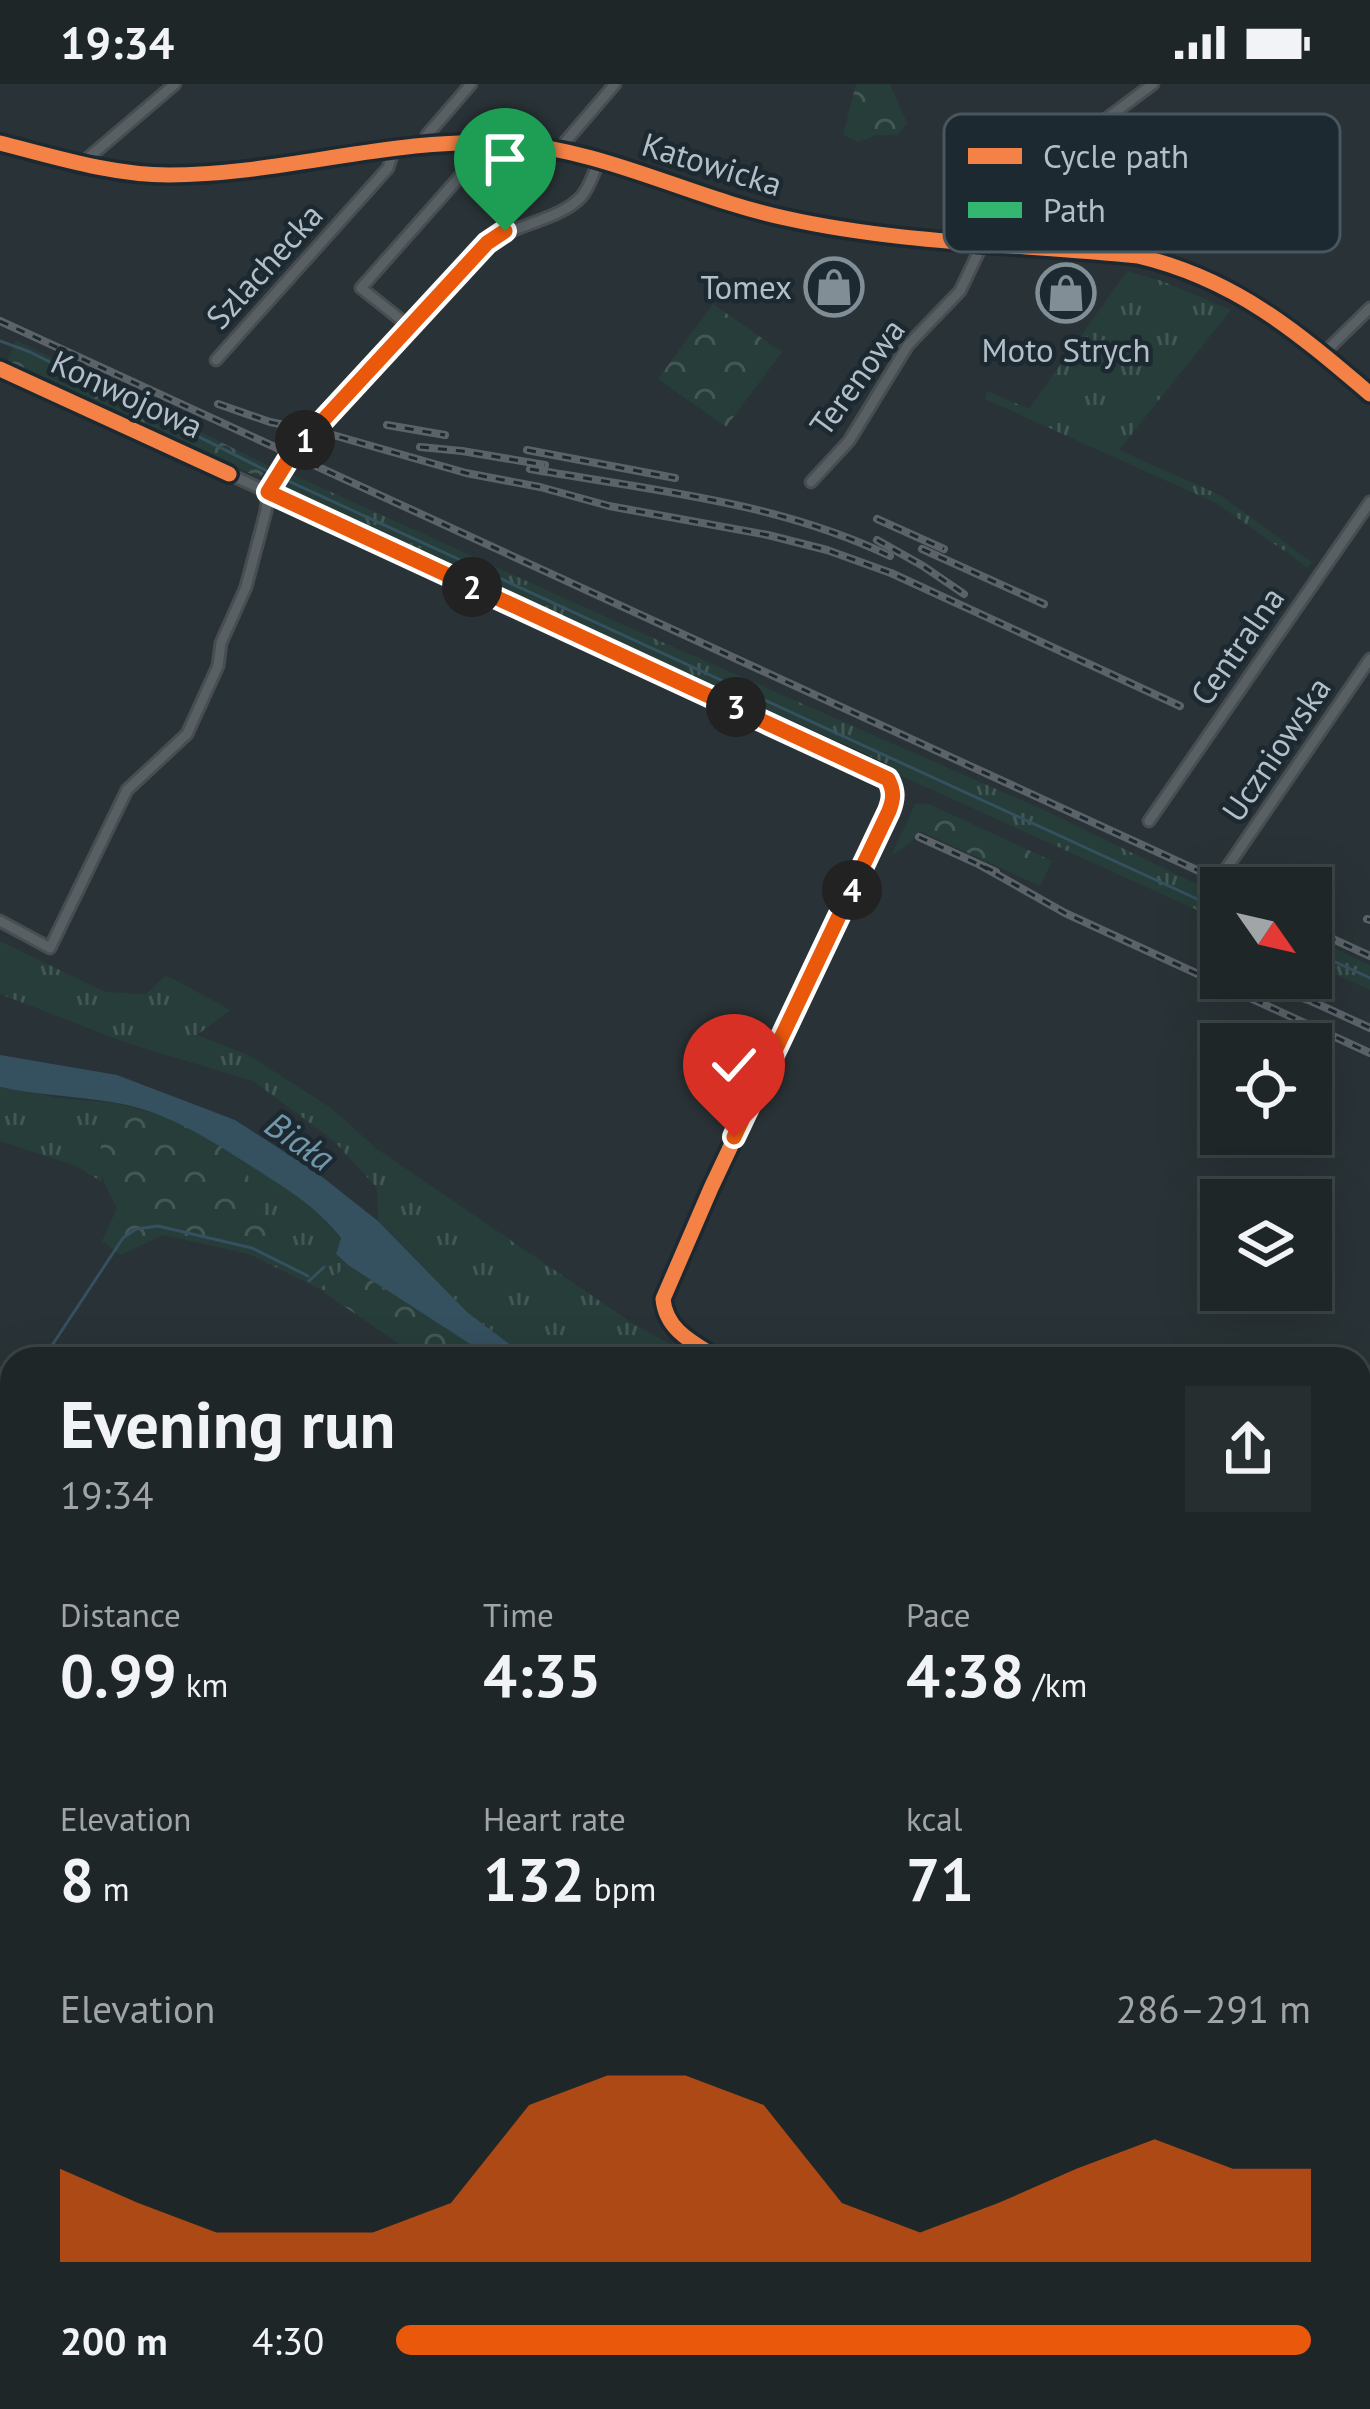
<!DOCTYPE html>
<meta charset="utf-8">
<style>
body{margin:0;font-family:"PT Sans",sans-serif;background:#272e30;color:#f1f3f6;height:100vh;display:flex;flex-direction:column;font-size:45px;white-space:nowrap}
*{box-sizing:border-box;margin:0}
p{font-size:39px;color:#a1a5a8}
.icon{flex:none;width:66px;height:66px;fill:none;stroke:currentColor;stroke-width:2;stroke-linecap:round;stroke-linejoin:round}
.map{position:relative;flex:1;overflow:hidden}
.side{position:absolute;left:0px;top:1263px;width:1371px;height:1062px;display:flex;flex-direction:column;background:#1f2628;border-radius:36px 36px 0 0;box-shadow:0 12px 48px #0002,0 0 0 3px #3c4345}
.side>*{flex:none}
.needle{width:78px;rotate:124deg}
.fabs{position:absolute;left:1200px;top:783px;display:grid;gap:24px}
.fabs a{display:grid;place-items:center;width:132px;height:132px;border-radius:0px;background:#1f2628;box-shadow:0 12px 48px #0002,0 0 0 3px #3c4345;font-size:60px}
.pin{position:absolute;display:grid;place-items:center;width:102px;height:102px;color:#fff;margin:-123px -51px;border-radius:50% 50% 50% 0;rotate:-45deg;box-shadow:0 0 12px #0007}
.pin .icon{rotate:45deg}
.km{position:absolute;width:60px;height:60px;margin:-30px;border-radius:50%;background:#222;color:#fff;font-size:33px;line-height:60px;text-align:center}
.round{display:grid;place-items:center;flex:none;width:126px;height:126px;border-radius:0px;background:#272e30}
.head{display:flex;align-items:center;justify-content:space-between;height:204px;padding:0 60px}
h1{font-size:66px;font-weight:600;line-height:90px}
.figures{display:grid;grid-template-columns:repeat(3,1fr);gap:18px;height:204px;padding:12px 60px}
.figures div{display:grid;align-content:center}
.figures b{font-size:60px;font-weight:600}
.figures small{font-size:33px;font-weight:400}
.figures p{font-size:33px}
.chart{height:336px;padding:24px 60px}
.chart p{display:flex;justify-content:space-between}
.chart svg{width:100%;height:216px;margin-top:12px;fill:#ea580c;opacity:.7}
ul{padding:0 60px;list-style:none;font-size:39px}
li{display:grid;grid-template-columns:192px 144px 1fr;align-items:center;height:90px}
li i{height:30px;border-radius:15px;background:#ea580c}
.status{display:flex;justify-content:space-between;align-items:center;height:84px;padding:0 60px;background:#1f2628;direction:ltr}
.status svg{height:33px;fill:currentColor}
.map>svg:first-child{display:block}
.grass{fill:url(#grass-tufts)}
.forest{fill:url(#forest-crowns)}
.water{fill:#35505f}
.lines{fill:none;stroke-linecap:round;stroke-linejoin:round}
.stream{stroke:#35505f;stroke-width:3}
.minor-casing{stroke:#474d51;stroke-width:15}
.tertiary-casing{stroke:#474d51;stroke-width:16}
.minor{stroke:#586064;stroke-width:9}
.tertiary{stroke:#586064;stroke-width:10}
.rail-casing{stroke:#5c6368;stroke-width:8}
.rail{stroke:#1c2931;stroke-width:3;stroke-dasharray:9;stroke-linecap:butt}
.quiet{stroke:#33b770;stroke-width:12;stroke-dasharray:24 12;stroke-linecap:butt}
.cycleway-casing{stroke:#1c2931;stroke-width:22}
.cycleway{stroke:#f48246;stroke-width:15}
.route-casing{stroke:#fff;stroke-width:24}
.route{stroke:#ea580c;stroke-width:15}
.labels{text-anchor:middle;stroke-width:9;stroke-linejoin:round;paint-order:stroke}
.street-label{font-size:33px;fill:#b2bfc8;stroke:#1c2931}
.poi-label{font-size:33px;fill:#b2bfc8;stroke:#1c2931;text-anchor:end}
.water-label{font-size:36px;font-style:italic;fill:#7297ab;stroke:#1c2931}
.key{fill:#1c2931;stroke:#49565e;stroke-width:3}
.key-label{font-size:33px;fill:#b2bfc8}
</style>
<div class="status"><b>19:34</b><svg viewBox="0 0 49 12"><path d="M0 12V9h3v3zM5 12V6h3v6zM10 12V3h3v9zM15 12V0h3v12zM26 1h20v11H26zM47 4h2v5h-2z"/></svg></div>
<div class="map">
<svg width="1370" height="2325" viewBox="0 0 1370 2325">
<defs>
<pattern id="grass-tufts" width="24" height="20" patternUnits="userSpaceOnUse" patternTransform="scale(3)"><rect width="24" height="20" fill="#263d3a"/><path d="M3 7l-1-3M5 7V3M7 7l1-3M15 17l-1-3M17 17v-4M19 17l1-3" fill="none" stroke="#435755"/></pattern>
<pattern id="forest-crowns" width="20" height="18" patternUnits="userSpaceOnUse" patternTransform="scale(3)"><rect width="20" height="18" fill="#263d3a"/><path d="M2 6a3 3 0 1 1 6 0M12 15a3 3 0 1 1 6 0" fill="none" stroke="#435755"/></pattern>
</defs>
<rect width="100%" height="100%" fill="#293236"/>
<g class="grass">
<polygon points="1127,187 1162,197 1231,226 1119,366 1220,411 1312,478 1308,484 1218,420 985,315 987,307 1029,325"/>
<polygon points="287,388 628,543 1046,727 1221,812 1221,837 288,413 281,398"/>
<polygon points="1311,854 1370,881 1370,906 1311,879"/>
<polygon points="0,857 105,908 146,910 166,891 230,926 197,951 250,972 331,1024 377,1065 632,1239 697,1275 529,1275 467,1228 378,1137 377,1104 333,1056 253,997 127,959 0,910"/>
<polygon points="0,1003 59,1014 116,1019 99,1063 102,1098 76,1082 0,1057"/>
<polygon points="242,1076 312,1121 341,1155 336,1170 348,1181 319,1205 249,1170 273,1158"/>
<polygon points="1359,1765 1370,1766 1370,1895 1359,1914"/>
<polygon points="1359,2229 1370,2229 1370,2325 1214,2325 1220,2313 1359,2313"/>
<polygon points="148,2313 208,2313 222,2319 226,2313 316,2313 309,2325 143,2325"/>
</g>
<g class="forest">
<polygon points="856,0 890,0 907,39 898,51 877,51 858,58 843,51"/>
<polygon points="713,220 782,268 726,343 658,295"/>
<polygon points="16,256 269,382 260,394 7,278"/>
<polygon points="915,720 929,720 1052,777 1040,802 920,747 916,754 891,772"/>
<path d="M 116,1019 L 160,1031 L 192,1044 L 242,1076 L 273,1159 L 249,1170 L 163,1151 L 121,1171 L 102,1157 L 117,1124 C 91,1077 97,1066 116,1019 Z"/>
<polygon points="348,1181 470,1260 480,1275 421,1275 319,1205"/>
</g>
<path class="water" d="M 0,971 L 117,991 L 235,1036 L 316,1088 L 378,1137 L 467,1228 L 529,1275 L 503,1275 L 490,1264 L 470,1260 L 348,1181 L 336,1170 L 341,1154 C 316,1122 288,1106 254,1084 C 209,1055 165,1026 111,1018 C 74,1012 37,1011 0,1003 Z"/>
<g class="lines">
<g class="stream">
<polyline points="0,257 30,268 267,387"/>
<polyline points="284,395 1221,826"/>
<polyline points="1311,867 1370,894"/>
<polyline points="309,1197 324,1183"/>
<polyline points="43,1275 123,1154 136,1145 158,1142 252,1164 308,1192"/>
<polyline points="0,1339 12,1321"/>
<polyline points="1359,2223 1370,2223"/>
<polyline points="1206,2325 1212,2313"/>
</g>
<g class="minor-casing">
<g id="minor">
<polyline points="425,63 427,51 471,0"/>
<polyline points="562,67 566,57 615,0"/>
<polyline points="81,80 175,0"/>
<polyline points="410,243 361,204 478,72 486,58"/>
<polyline points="1323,270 1370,224"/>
<polyline points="216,276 388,84 394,66"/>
<path d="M 0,285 L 880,689 C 894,699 895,711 889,727 L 711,1104 L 663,1215 C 666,1247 694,1259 719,1275"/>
<polyline points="811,398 849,357 908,261 960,207 983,159 1098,41 1153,0"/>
<polyline points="1149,737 1370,418"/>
<polyline points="1226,785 1370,575"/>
<path d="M 0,837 L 50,864 L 127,706 L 187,650 L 218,582 L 221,559 L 246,503 L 266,427 L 268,408 L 291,371 L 487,159 C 514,141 562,135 582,112 C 590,102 594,88 599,77"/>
<polyline points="1359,1622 1370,1624"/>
<polyline points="0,1870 12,1848"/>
<polyline points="1359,1927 1370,1906"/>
<polyline points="136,2325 142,2313"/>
<polyline points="315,2325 322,2313"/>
<polyline points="600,2325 608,2313"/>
<polyline points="754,2325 762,2313"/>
<polyline points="945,2325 952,2314"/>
<polyline points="1198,2325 1206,2313"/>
</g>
</g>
<g class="tertiary-casing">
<g id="tertiary">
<path d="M 0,59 C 55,73 112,91 169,91 C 280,91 394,53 504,59 C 602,64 691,114 785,134 C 901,160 1020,160 1138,172 C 1235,195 1296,247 1370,310"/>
<polyline points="0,1674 12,1682"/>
<polyline points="951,2313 962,2325"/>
</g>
</g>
<use href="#minor" class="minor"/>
<use href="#tertiary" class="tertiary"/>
<g class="rail-casing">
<g id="rail">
<polyline points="0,237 1236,804"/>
<polyline points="218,320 270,338 333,351 466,389 540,403 609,422 768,451 827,466 891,489 1180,622"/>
<polyline points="387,341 445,351"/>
<polyline points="420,363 462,367 545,381"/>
<polyline points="527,366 675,394"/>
<path d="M 530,385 C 651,406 778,418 890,472"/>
<polyline points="877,435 944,465"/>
<polyline points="877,456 923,482 964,510"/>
<polyline points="922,465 1044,520"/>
<polyline points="919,753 996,788"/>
<polyline points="980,781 1065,829 1370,969"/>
<polyline points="1367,835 1370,836"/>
<polyline points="1311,845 1370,872"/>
<polyline points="1244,894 1311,917 1370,944"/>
</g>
</g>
<use href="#rail" class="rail"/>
<polyline class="quiet" points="1069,2314 1069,2313"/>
<g class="cycleway-casing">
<g id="cycleway">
<path d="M 0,59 C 55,73 112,91 169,91 C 280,91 394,53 504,59 C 602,64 691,114 785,134 C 901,160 1020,160 1138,172 C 1235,195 1296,247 1370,310"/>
<polyline points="0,285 229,390"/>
<path d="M 371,457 L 880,689 C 894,699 895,711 889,727 L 711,1104 L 663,1215 C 666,1247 694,1259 719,1275"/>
</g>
</g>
<use href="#cycleway" class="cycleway"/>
</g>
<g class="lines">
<g class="route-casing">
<path id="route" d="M 505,147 L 487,159 L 291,371 L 268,408 L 888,695 C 894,707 894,714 889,727 L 734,1053"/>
</g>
<use href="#route" class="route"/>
</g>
<defs>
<g id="shop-ring" transform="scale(3)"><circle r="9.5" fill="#1c2931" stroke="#828e95" stroke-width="1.5"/><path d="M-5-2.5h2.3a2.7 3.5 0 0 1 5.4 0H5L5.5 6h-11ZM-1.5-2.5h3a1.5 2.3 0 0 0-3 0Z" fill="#828e95"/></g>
</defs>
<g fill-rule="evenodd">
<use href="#shop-ring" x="834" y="203"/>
<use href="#shop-ring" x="1066" y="209"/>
</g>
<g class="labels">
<g class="street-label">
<text transform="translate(712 80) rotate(17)" y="12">Katowicka</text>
<text transform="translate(264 182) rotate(-48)" y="12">Szlachecka</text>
<text transform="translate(857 293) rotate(-54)" y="12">Terenowa</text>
<text transform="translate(127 310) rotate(25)" y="12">Konwojowa</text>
<text transform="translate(1237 562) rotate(-55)" y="12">Centralna</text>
<text transform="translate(1276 665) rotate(-56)" y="12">Uczniowska</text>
</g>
<g class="poi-label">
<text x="792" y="215">Tomex</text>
<text x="1066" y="278" text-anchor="middle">Moto Strych</text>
</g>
<g class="water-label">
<text transform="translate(300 1057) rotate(35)" y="13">Biała</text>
</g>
</g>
<rect x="944" y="30" width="396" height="138" rx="18" class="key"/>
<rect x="968" y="64" width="54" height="16" fill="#f48246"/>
<rect x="968" y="118" width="54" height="16" fill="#33b770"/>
<g class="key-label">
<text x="1043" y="84">Cycle path</text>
<text x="1043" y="138">Path</text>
</g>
</svg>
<div class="fabs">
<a><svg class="needle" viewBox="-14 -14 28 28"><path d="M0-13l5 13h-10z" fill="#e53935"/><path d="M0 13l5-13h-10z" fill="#a1a5a8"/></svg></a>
<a><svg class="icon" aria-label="locate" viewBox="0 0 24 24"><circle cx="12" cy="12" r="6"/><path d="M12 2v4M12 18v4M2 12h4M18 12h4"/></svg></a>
<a><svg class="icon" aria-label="layers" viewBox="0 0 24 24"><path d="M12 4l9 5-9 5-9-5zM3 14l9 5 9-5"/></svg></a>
</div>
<div class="pin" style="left:505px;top:147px;background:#1e9e55"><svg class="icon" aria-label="arrive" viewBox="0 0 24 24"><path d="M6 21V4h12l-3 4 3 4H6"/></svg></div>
<div class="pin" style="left:734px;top:1053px;background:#d93025"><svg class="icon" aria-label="check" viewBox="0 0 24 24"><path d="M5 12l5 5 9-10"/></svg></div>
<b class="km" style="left:305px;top:356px">1</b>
<b class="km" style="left:472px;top:503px">2</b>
<b class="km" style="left:736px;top:623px">3</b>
<b class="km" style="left:852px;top:806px">4</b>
<section class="side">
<div class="head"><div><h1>Evening run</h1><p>19:34</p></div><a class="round"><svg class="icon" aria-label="share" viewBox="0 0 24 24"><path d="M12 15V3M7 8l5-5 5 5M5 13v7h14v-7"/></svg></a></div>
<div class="figures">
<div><p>Distance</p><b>0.99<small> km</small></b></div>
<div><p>Time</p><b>4:35</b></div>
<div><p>Pace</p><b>4:38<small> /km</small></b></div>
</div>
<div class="figures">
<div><p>Elevation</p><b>8<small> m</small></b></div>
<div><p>Heart rate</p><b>132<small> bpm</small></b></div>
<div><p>kcal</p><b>71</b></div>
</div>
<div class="chart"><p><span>Elevation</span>286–291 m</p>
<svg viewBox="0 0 160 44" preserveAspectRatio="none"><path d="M0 44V25L10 32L20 38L30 38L40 38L50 32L60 12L70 6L80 6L90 12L100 32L110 38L120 32L130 25L140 19L150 25L160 25V44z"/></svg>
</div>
<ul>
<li><b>200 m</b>4:30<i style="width:100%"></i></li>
</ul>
</section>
</div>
